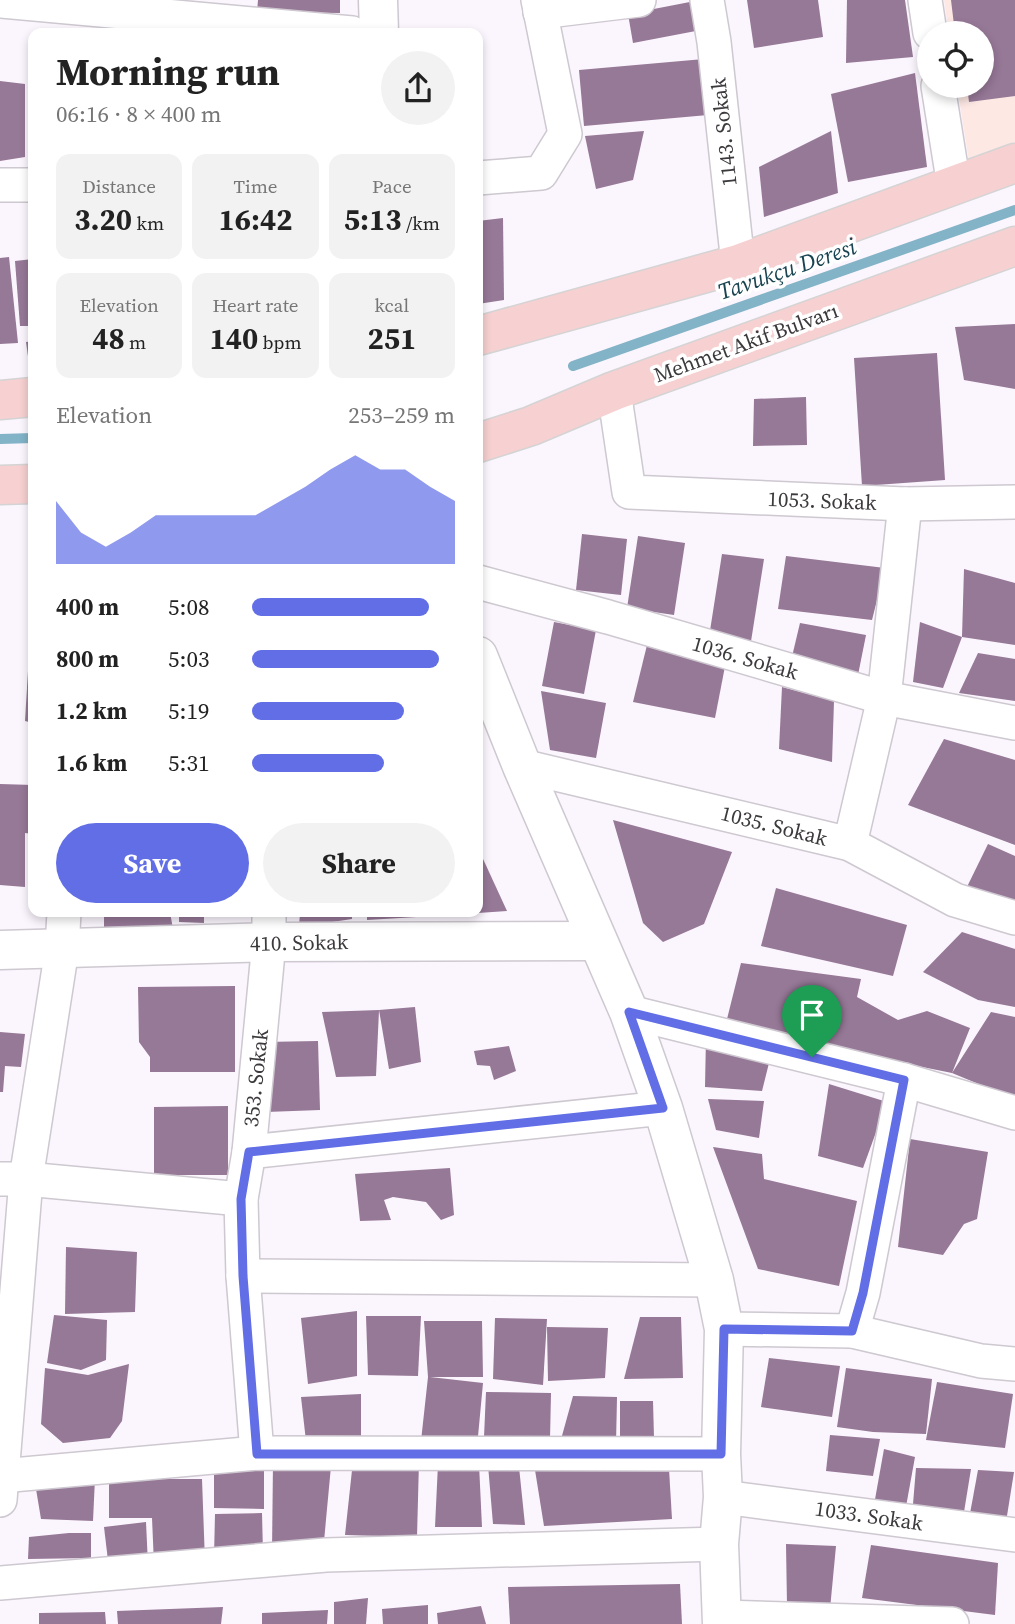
<!DOCTYPE html>
<meta charset="utf-8">
<style>
body{margin:0;font-family:"Source Serif 4",serif;background:#f2f2f2;color:#222;height:100vh;display:flex;flex-direction:column;font-size:26px;white-space:nowrap}
*{box-sizing:border-box;margin:0}
p{font-size:23px;color:#767676}
.icon{flex:none;width:38px;height:38px;fill:none;stroke:currentColor;stroke-width:2;stroke-linecap:round;stroke-linejoin:round}
.map{position:relative;flex:1;overflow:hidden}
.sheet{position:absolute;left:28px;top:28px;width:455px;height:889px;display:flex;flex-direction:column;background:#fff;border-radius:14px;box-shadow:0 4px 10px #0003}
.sheet>*{flex:none}
.buttons{position:absolute;left:917px;top:21px;display:grid;gap:14px}
.buttons a{display:grid;place-items:center;width:77px;height:77px;border-radius:50%;background:#fff;box-shadow:0 4px 10px #0003;font-size:35px}
.pin{position:absolute;display:grid;place-items:center;width:60px;height:60px;color:#fff;margin:-72px -30px;border-radius:50% 50% 50% 0;rotate:-45deg;box-shadow:0 0 7px #0007}
.pin .icon{rotate:45deg}
.round{display:grid;place-items:center;flex:none;width:74px;height:74px;border-radius:37px;background:#f2f2f2}
.headline{display:flex;align-items:center;justify-content:space-between;height:119px;padding:0 28px}
h1{font-size:38px;font-weight:700;line-height:52px}
.figures{display:grid;grid-template-columns:repeat(3,1fr);gap:10px;height:119px;padding:7px 28px}
.figures div{display:grid;align-content:center;border-radius:14px;background:#f2f2f2;text-align:center}
.figures b{font-size:30px;font-weight:700}
.figures small{font-size:19px;font-weight:400}
.figures p{font-size:19px}
.chart{height:196px;padding:14px 28px}
.chart p{display:flex;justify-content:space-between}
.chart svg{width:100%;height:126px;margin-top:7px;fill:#616ee6;opacity:.7}
.cta{display:flex;gap:14px;margin-top:auto;padding:14px 28px}
.cta a{flex:1;height:80px;border-radius:42px;background:#616ee6;color:#fff;font-size:28px;font-weight:700;line-height:80px;text-align:center}
.cta a+a{background:#f2f2f2;color:#222}
ul{padding:0 28px;list-style:none;font-size:23px}
li{display:grid;grid-template-columns:112px 84px 1fr;align-items:center;height:52px}
li i{height:18px;border-radius:9px;background:#616ee6}
.map>svg:first-child{display:block}
.education{fill:#fde8e4}
.lines{fill:none;stroke-linecap:round;stroke-linejoin:round}
.stream{stroke:#82b3c6;stroke-width:10}
.building{fill:#967897}
.minor-casing{stroke:#cec8d0;stroke-width:36}
.tertiary-casing{stroke:#cec8d0;stroke-width:41}
.secondary-casing{stroke:#cec8d0;stroke-width:41}
.primary-casing{stroke:#d4d4d4;stroke-width:41}
.minor{stroke:#fff;stroke-width:33}
.tertiary{stroke:#fff;stroke-width:38}
.secondary{stroke:#fff;stroke-width:38}
.primary{stroke:#f7d0d1;stroke-width:38}
.route-casing{stroke:#fff;stroke-width:14}
.route{stroke:#616ee6;stroke-width:9}
.labels{text-anchor:middle;stroke-width:7;stroke-linejoin:round;paint-order:stroke}
.street-label{font-size:21px;fill:#3d3a3d;stroke:#fff}
.water-label{font-size:23px;font-style:italic;fill:#184351;stroke:#fff}
</style>
<div class="map">
<svg width="1015" height="1624" viewBox="0 0 1015 1624">
<rect width="100%" height="100%" fill="#fbf5fd"/>
<polygon class="education" points="944,0 1015,0 1015,145 969,161 957,86 982,86 982,33 949,33"/>
<g class="lines">
<g class="stream">
<polyline points="573,366 1015,210"/>
<polyline points="0,439 33,438"/>
</g>
</g>
<g class="building">
<polygon points="258,0 340,0 340,13 257,12"/>
<polygon points="747,0 818,0 823,37 754,48"/>
<polygon points="847,0 905,0 913,57 846,63"/>
<polygon points="951,0 1015,0 1015,96 969,102 967,86 982,86 982,33 955,33"/>
<polygon points="695,1 701,30 633,43 628,14"/>
<polygon points="704,59 708,115 584,126 579,70"/>
<polygon points="915,73 927,167 848,182 831,94"/>
<polygon points="0,81 25,84 25,157 0,161"/>
<polygon points="644,131 633,180 596,189 585,136"/>
<polygon points="831,131 838,193 764,217 759,167"/>
<polygon points="503,218 504,300 478,304 478,221"/>
<polygon points="9,257 18,343 0,344 0,258"/>
<polygon points="33,259 33,326 20,326 15,261"/>
<polygon points="1015,324 1015,389 964,380 955,327"/>
<polygon points="33,341 33,370 30,371 26,342"/>
<polygon points="937,353 945,480 862,486 854,358"/>
<polygon points="806,397 807,445 753,446 754,399"/>
<polygon points="582,534 627,539 621,595 576,590"/>
<polygon points="638,536 685,543 674,615 627,608"/>
<polygon points="722,554 764,559 749,654 709,637"/>
<polygon points="786,556 885,568 872,620 778,609"/>
<polygon points="964,569 1015,583 1015,645 962,637"/>
<polygon points="554,622 596,630 584,694 542,686"/>
<polygon points="920,622 962,637 943,688 913,682"/>
<polygon points="800,623 866,635 856,685 790,665"/>
<polygon points="648,641 727,656 715,718 633,702"/>
<polygon points="978,653 1015,659 1015,701 959,693"/>
<polygon points="29,654 33,654 33,723 25,721"/>
<polygon points="782,687 834,701 832,762 779,749"/>
<polygon points="541,691 606,703 596,758 550,750"/>
<polygon points="944,739 1015,760 1015,845 908,805"/>
<polygon points="0,784 33,785 33,834 25,833 25,887 0,885"/>
<polygon points="613,820 732,852 704,924 663,942 643,923"/>
<polygon points="988,844 1015,856 1015,910 964,893"/>
<polygon points="478,848 507,911 478,913"/>
<polygon points="776,888 907,925 893,976 761,946"/>
<polygon points="104,912 170,912 173,929 104,937"/>
<polygon points="179,912 204,912 204,923 179,922"/>
<polygon points="300,912 352,912 352,919 299,927"/>
<polygon points="367,912 466,912 466,914 367,920"/>
<polygon points="962,932 1015,949 1015,1007 978,1000 923,972"/>
<polygon points="741,963 861,979 857,997 898,1020 927,1011 970,1028 952,1073 991,1012 1015,1017 1015,1099 952,1073 725,1027"/>
<polygon points="235,986 235,1072 150,1072 150,1057 139,1042 138,987"/>
<polygon points="415,1007 421,1062 389,1069 379,1010"/>
<polygon points="379,1010 376,1076 336,1077 322,1012"/>
<polygon points="0,1032 25,1034 21,1067 5,1066 3,1092 0,1092"/>
<polygon points="706,1037 771,1055 762,1091 705,1087"/>
<polygon points="318,1041 320,1110 266,1112 264,1042"/>
<polygon points="509,1046 516,1071 494,1080 490,1066 477,1065 474,1051"/>
<polygon points="829,1084 887,1102 863,1168 818,1156"/>
<polygon points="708,1099 764,1101 759,1138 716,1130"/>
<polygon points="228,1106 228,1175 154,1175 154,1107"/>
<polygon points="910,1139 988,1152 977,1219 964,1224 943,1255 898,1247"/>
<polygon points="713,1147 762,1154 764,1179 857,1201 839,1286 758,1269"/>
<polygon points="450,1168 454,1215 441,1220 426,1202 393,1197 384,1200 391,1220 360,1221 355,1174"/>
<polygon points="66,1247 137,1252 135,1312 65,1314"/>
<polygon points="357,1311 357,1376 308,1384 301,1318"/>
<polygon points="54,1315 107,1320 106,1360 81,1370 47,1363"/>
<polygon points="366,1316 421,1316 418,1376 368,1375"/>
<polygon points="640,1317 681,1317 683,1378 624,1379"/>
<polygon points="495,1318 547,1319 543,1385 493,1379"/>
<polygon points="424,1321 482,1321 483,1377 430,1377 483,1383 477,1447 421,1441 428,1377"/>
<polygon points="547,1327 608,1328 605,1378 548,1381"/>
<polygon points="769,1358 840,1366 832,1417 761,1407"/>
<polygon points="129,1364 122,1421 110,1438 63,1443 41,1424 45,1368 88,1375"/>
<polygon points="846,1368 932,1379 926,1434 873,1432 837,1427"/>
<polygon points="937,1382 1013,1394 1005,1448 926,1440"/>
<polygon points="486,1392 551,1393 550,1439 484,1437"/>
<polygon points="361,1394 361,1443 307,1450 301,1397"/>
<polygon points="573,1396 617,1397 616,1444 560,1443"/>
<polygon points="620,1401 653,1401 654,1438 620,1438"/>
<polygon points="830,1435 880,1439 873,1476 826,1471"/>
<polygon points="884,1449 915,1457 905,1512 874,1505"/>
<polygon points="353,1461 419,1461 417,1537 345,1535"/>
<polygon points="273,1463 331,1466 323,1552 272,1552"/>
<polygon points="438,1464 479,1464 482,1527 435,1527"/>
<polygon points="488,1465 519,1467 525,1525 493,1524"/>
<polygon points="916,1468 971,1469 963,1518 912,1516"/>
<polygon points="669,1469 672,1519 544,1526 535,1470"/>
<polygon points="214,1470 264,1471 264,1509 214,1508"/>
<polygon points="978,1470 1014,1472 1006,1522 969,1519"/>
<polygon points="95,1478 93,1521 41,1519 35,1483"/>
<polygon points="109,1479 202,1479 205,1562 154,1564 152,1518 109,1518"/>
<polygon points="262,1513 263,1554 214,1557 215,1514"/>
<polygon points="146,1522 148,1565 109,1569 104,1527"/>
<polygon points="69,1533 91,1533 91,1558 28,1559 29,1537"/>
<polygon points="786,1544 836,1546 830,1609 787,1605"/>
<polygon points="871,1545 998,1563 995,1615 862,1598"/>
<polygon points="680,1584 682,1624 510,1624 508,1587"/>
<polygon points="368,1598 366,1624 334,1624 334,1602"/>
<polygon points="428,1605 428,1624 383,1624 382,1609"/>
<polygon points="481,1606 486,1624 438,1624 437,1613"/>
<polygon points="223,1607 221,1624 118,1624 117,1611"/>
<polygon points="328,1610 327,1624 262,1624 262,1613"/>
<polygon points="105,1612 106,1624 39,1624 39,1613"/>
</g>
<g class="lines">
<g class="minor-casing">
<g id="minor">
<polyline points="707,0 714,42 738,264"/>
<polyline points="925,0 930,33"/>
<polyline points="0,1 352,33"/>
<polyline points="540,12 639,0"/>
<polyline points="938,86 954,186"/>
<polyline points="478,178 541,173 565,134 538,0"/>
<polyline points="0,185 33,185"/>
<polyline points="614,391 629,492 905,504 1015,502"/>
<polyline points="478,582 608,617 884,698 1015,723"/>
<polyline points="522,766 850,844 955,900 1015,918"/>
<polyline points="850,844 884,698 905,504"/>
<polyline points="629,1012 904,1080 1015,1113"/>
<polyline points="249,1152 663,1108"/>
<polyline points="0,1179 26,1179 241,1199"/>
<polyline points="243,1276 714,1280"/>
<polyline points="724,1329 852,1331 981,1361 1015,1364"/>
<polyline points="852,1331 863,1293 904,1080"/>
<polyline points="257,1453 243,1276 241,1199 249,1152 269,942 269,912"/>
<polyline points="1,1476 257,1453 721,1454"/>
<polyline points="723,1497 1015,1535"/>
<polyline points="0,1500 26,1179 62,949 64,912"/>
<polyline points="0,1583 326,1555 719,1544"/>
<polyline points="722,1617 952,1624"/>
</g>
</g>
<g class="tertiary-casing">
<polyline id="tertiary" points="0,950 269,942 597,941"/>
</g>
<g class="secondary-casing">
<g id="secondary">
<polyline points="378,0 379,33"/>
<polyline points="478,656 522,766 629,1012 663,1108 714,1280 724,1329 721,1454 723,1497 719,1544 722,1624"/>
</g>
</g>
<g class="primary-casing">
<g id="primary">
<polyline points="478,336 738,264 1015,163"/>
<polyline points="0,400 33,397"/>
<polyline points="478,443 531,426 614,391 1015,246"/>
<polyline points="0,485 33,484"/>
</g>
</g>
<use href="#minor" class="minor"/>
<use href="#tertiary" class="tertiary"/>
<use href="#secondary" class="secondary"/>
<use href="#primary" class="primary"/>
</g>
<g class="lines">
<g class="route-casing">
<polygon id="route" points="629,1012 904,1080 863,1293 852,1331 724,1329 721,1454 257,1454 243,1276 241,1199 249,1152 663,1108"/>
</g>
<use href="#route" class="route"/>
</g>
<g class="labels">
<g class="street-label">
<text transform="translate(724 132) rotate(-96)" y="7">1143. Sokak</text>
<text transform="translate(746 343) rotate(-20)" y="7">Mehmet Akif Bulvarı</text>
<text transform="translate(822 501) rotate(2)" y="7">1053. Sokak</text>
<text transform="translate(745 658) rotate(16)" y="7">1036. Sokak</text>
<text transform="translate(774 826) rotate(14)" y="7">1035. Sokak</text>
<text transform="translate(299 943) rotate(-1)" y="7">410. Sokak</text>
<text transform="translate(256 1078) rotate(-84)" y="7">353. Sokak</text>
<text transform="translate(869 1516) rotate(8)" y="7">1033. Sokak</text>
</g>
<g class="water-label">
<text transform="translate(787 269) rotate(-19)" y="8">Tavukçu Deresi</text>
</g>
</g>
</svg>
<div class="buttons">
<a><svg class="icon" aria-label="locate" viewBox="0 0 24 24"><circle cx="12" cy="12" r="6"/><path d="M12 2v4M12 18v4M2 12h4M18 12h4"/></svg></a>
</div>
<div class="pin" style="left:812px;top:1057px;background:#1e9e55"><svg class="icon" aria-label="arrive" viewBox="0 0 24 24"><path d="M6 21V4h12l-3 4 3 4H6"/></svg></div>
<section class="sheet">
<div class="headline"><div><h1>Morning run</h1><p>06:16 · 8 × 400 m</p></div><a class="round"><svg class="icon" aria-label="share" viewBox="0 0 24 24"><path d="M12 15V3M7 8l5-5 5 5M5 13v7h14v-7"/></svg></a></div>
<div class="figures">
<div><p>Distance</p><b>3.20<small> km</small></b></div>
<div><p>Time</p><b>16:42</b></div>
<div><p>Pace</p><b>5:13<small> /km</small></b></div>
</div>
<div class="figures">
<div><p>Elevation</p><b>48<small> m</small></b></div>
<div><p>Heart rate</p><b>140<small> bpm</small></b></div>
<div><p>kcal</p><b>251</b></div>
</div>
<div class="chart"><p><span>Elevation</span>253–259 m</p>
<svg viewBox="0 0 160 44" preserveAspectRatio="none"><path d="M0 44V22L10 33L20 38L30 33L40 27L50 27L60 27L70 27L80 27L90 22L100 17L110 11L120 6L130 11L140 11L150 17L160 22V44z"/></svg>
</div>
<ul>
<li><b>400 m</b>5:08<i style="width:87%"></i></li>
<li><b>800 m</b>5:03<i style="width:92%"></i></li>
<li><b>1.2 km</b>5:19<i style="width:75%"></i></li>
<li><b>1.6 km</b>5:31<i style="width:65%"></i></li>
</ul>
<div class="cta"><a>Save</a><a>Share</a></div>
</section>
</div>
